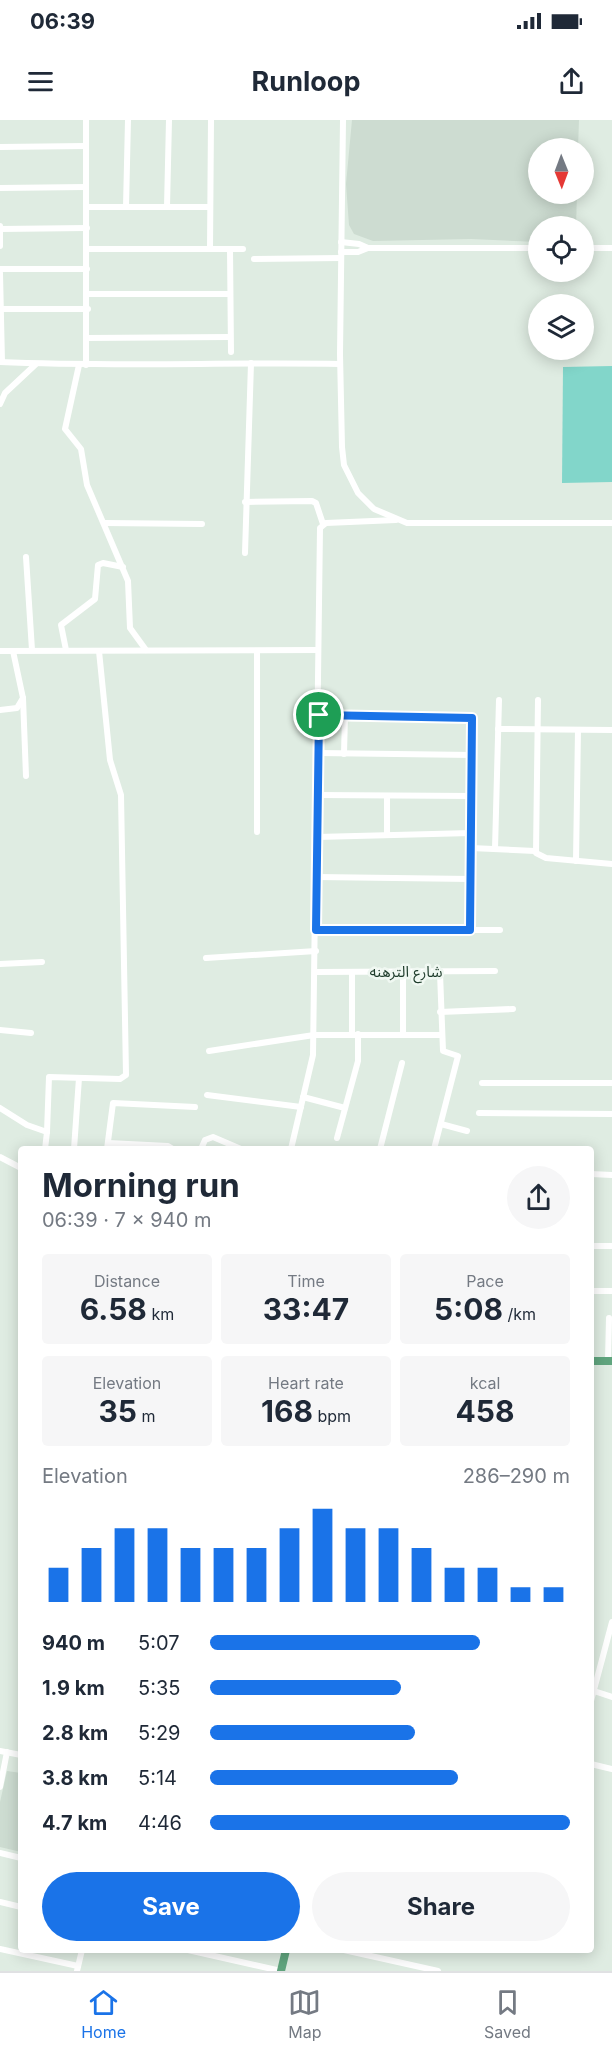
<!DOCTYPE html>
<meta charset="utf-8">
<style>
body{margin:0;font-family:Inter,"Noto Sans Arabic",sans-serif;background:#f6f6f7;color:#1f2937;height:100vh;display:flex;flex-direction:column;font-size:22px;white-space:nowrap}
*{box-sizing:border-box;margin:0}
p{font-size:20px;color:#747a83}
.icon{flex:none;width:33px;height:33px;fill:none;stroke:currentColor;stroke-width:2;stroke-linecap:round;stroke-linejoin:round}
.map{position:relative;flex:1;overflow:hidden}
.panel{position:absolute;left:18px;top:1026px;width:576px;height:807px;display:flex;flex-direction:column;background:#fff;border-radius:6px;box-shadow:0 3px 15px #0003}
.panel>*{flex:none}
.needle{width:39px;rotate:179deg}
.fabs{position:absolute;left:528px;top:18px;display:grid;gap:12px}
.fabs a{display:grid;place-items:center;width:66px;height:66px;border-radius:50%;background:#fff;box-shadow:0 3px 15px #0003;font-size:30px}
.pin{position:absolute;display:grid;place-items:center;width:51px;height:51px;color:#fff;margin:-26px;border:3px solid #fff;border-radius:50%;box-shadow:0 2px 6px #0007}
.round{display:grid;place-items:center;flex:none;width:63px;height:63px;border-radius:32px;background:#f6f6f7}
.overview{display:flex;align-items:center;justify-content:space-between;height:102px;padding:0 24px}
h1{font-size:33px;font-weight:700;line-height:45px}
.metrics{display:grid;grid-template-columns:repeat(3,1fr);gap:9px;height:102px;padding:6px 24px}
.metrics div{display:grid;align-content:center;border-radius:6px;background:#f6f6f7;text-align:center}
.metrics b{font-size:30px;font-weight:700}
.metrics small{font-size:16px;font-weight:400}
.metrics p{font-size:16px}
.chart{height:168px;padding:12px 24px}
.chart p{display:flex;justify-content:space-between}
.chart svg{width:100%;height:108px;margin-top:6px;stroke:#1a73e8;stroke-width:6}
.button{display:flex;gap:12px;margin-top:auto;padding:12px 24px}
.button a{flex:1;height:69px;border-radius:36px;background:#1a73e8;color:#fff;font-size:24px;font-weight:700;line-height:69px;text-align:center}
.button a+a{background:#f6f6f7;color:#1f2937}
ul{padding:0 24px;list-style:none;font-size:20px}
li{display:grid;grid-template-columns:96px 72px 1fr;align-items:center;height:45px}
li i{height:15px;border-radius:8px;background:#1a73e8}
.status{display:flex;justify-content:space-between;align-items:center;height:42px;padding:0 30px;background:#fff;direction:ltr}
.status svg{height:16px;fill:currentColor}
header{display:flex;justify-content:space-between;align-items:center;height:78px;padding:0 24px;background:#fff;font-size:27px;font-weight:700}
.tabs{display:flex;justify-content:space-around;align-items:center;height:84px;border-top:2px solid #e0e1e3;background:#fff;font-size:16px;color:#747a83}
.tabs a{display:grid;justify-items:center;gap:3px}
.tabs .current{color:#1a73e8}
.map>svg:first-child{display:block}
.built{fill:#cddcd1}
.water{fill:#82d6ca}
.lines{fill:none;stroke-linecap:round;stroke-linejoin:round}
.minor{stroke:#fff;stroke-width:6}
.major{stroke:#60a57e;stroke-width:8}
.route-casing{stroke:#fff;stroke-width:12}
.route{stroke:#1a73e8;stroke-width:8}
.labels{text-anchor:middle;stroke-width:5;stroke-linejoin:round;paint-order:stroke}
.street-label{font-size:15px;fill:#1f3d2c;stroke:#f0f8f2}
</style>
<div class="status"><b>06:39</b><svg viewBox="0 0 49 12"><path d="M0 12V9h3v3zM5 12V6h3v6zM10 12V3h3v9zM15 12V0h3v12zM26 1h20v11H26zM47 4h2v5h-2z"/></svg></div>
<header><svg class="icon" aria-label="menu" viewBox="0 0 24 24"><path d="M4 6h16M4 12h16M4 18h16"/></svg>Runloop<svg class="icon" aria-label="share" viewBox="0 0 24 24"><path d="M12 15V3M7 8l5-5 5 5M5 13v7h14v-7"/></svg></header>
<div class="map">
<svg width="612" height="1851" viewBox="0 0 612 1851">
<rect width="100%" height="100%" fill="#dfece2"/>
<g class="built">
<polygon points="352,0 579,0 578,28 538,28 538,74 577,74 576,106 538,106 538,122 471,119 373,121 354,114 349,105 346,64"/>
<polygon points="7,1651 21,1653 21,1732 0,1727 0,1682"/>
</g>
<polygon class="water" points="612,246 612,362 562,363 563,247"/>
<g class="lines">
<g class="minor">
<polyline points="343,0 340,234 342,327 344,345 358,373 374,389 407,403 612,403"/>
<polyline points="0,27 86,26"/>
<polyline points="0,68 86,67"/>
<polyline points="87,87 210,87"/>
<polyline points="126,87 128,0"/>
<polyline points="167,87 169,0"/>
<polyline points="0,106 0,126"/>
<polyline points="0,109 87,108"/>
<polyline points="341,122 359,124 368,128"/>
<polyline points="584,128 612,128"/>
<polyline points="87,129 243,129"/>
<polyline points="210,129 211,0"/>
<polyline points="230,129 231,232"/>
<polyline points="341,132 358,132 368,128 538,128"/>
<polyline points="254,139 341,138"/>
<polyline points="0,149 87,149"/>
<polyline points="0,153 2,242"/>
<polyline points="88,174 230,174"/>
<polyline points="0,189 88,189"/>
<polyline points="87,218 230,217"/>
<path d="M 0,242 C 113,247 227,242 340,244"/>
<polyline points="79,245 65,309 81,329 87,365 128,461 130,508 146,530"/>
<polyline points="86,245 86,0"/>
<polyline points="0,284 5,273 36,244"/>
<polyline points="245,382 312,381 316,383 323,404"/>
<polyline points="105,403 202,404"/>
<polyline points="245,433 251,243"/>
<polyline points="26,437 32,530"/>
<polyline points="66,530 61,505 95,479 98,445 103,443 123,447"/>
<polyline points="0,531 318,530"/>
<polyline points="257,531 257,712"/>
<polyline points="23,578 26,656"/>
<polyline points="538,580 536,733 546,738 612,744"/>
<polyline points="0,590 17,588 23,578 13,531"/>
<polyline points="319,595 472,598 470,810"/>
<polyline points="498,609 612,610"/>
<polyline points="318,633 473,635"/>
<polyline points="344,634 345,595"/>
<polyline points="318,675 472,676"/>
<polyline points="387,715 387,676"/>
<polyline points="317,717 471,713"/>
<polyline points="471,728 535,731"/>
<polyline points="495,729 499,580"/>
<polyline points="576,741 578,610"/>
<polyline points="317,757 471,759"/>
<polyline points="316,810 500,810"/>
<polyline points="206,838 316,831"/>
<polyline points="0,844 42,842"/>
<polyline points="316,852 495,851"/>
<polyline points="403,853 403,914"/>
<polyline points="440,892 513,889"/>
<polyline points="0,910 31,913"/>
<polyline points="352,914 352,853"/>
<polyline points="209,931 314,915 441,915"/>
<polyline points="482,963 612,963"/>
<polyline points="207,975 301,987"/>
<polyline points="303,977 345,988"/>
<polyline points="0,988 27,1005 47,1012 45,1029"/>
<polyline points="479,993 612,994"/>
<polyline points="441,1004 467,1011"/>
<polyline points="47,1012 49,957 120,959 126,955 121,675 110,640 99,531"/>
<polyline points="337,1018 358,941 358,914"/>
<polyline points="108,1023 168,1026 173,1029"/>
<polyline points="74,1029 79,958"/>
<polyline points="107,1029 113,983 195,987"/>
<polyline points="201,1029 205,1020 213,1017 241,1029"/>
<polyline points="291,1029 313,935 320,408 326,403 396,400"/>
<polyline points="380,1029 402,943"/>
<polyline points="434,1029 458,936 443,931 440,853"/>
<polyline points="0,1037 21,1048"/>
<polyline points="591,1054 612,1055"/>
<polyline points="591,1126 612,1126"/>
<polyline points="591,1171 612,1171"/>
<polyline points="608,1241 609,1198"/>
<polyline points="594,1571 612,1577"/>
<polyline points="591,1581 612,1502"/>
<polyline points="0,1631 21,1635"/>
<polyline points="591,1644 612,1649"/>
<polyline points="0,1667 7,1632"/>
<polyline points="0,1733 21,1738"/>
<polyline points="0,1782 21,1787"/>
<polyline points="0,1829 78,1846"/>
<polyline points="188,1830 281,1851"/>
<polyline points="344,1830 438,1851"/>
<polyline points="77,1851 82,1830"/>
</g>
<g class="major">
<polyline points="591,1241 612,1241"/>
<polyline points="281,1851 286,1830"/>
</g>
</g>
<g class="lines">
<g class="route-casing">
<polygon id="route" points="319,595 472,598 470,810 316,810"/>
</g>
<use href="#route" class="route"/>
</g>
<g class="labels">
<g class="street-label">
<text x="406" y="857">شارع الترهنه</text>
</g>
</g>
</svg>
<div class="fabs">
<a><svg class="needle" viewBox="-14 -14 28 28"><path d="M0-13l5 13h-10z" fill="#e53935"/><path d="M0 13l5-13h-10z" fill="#747a83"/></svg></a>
<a><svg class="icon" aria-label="locate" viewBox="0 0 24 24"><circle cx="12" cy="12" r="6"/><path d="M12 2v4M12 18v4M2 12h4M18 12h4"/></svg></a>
<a><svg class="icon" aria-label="layers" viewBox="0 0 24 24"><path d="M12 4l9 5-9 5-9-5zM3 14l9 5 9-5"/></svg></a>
</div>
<div class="pin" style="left:319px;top:595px;background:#1e9e55"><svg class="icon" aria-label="arrive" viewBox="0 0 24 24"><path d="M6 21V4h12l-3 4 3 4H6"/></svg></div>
<section class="panel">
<div class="overview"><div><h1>Morning run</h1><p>06:39 · 7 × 940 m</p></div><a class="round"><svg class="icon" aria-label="share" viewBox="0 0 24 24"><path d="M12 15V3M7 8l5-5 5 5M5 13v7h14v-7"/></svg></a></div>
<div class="metrics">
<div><p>Distance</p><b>6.58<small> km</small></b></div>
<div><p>Time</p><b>33:47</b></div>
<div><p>Pace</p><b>5:08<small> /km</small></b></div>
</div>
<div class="metrics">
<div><p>Elevation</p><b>35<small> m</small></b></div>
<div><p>Heart rate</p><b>168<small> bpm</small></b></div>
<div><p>kcal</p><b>458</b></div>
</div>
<div class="chart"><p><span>Elevation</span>286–290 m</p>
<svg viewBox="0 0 160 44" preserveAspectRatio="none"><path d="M5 44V30M15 44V22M25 44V14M35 44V14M45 44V22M55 44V22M65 44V22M75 44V14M85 44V6M95 44V14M105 44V14M115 44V22M125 44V30M135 44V30M145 44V38M155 44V38"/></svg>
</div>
<ul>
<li><b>940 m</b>5:07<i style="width:75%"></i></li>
<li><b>1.9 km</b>5:35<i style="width:53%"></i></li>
<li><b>2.8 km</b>5:29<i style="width:57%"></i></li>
<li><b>3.8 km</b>5:14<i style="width:69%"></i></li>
<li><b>4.7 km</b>4:46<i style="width:100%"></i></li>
</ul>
<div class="button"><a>Save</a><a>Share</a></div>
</section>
</div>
<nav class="tabs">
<a class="current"><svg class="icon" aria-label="home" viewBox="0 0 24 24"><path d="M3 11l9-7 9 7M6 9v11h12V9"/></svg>Home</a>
<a><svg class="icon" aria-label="map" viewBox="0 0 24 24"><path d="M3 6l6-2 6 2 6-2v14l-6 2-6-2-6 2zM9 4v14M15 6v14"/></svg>Map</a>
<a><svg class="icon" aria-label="saved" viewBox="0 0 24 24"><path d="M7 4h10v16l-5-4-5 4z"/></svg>Saved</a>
</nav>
